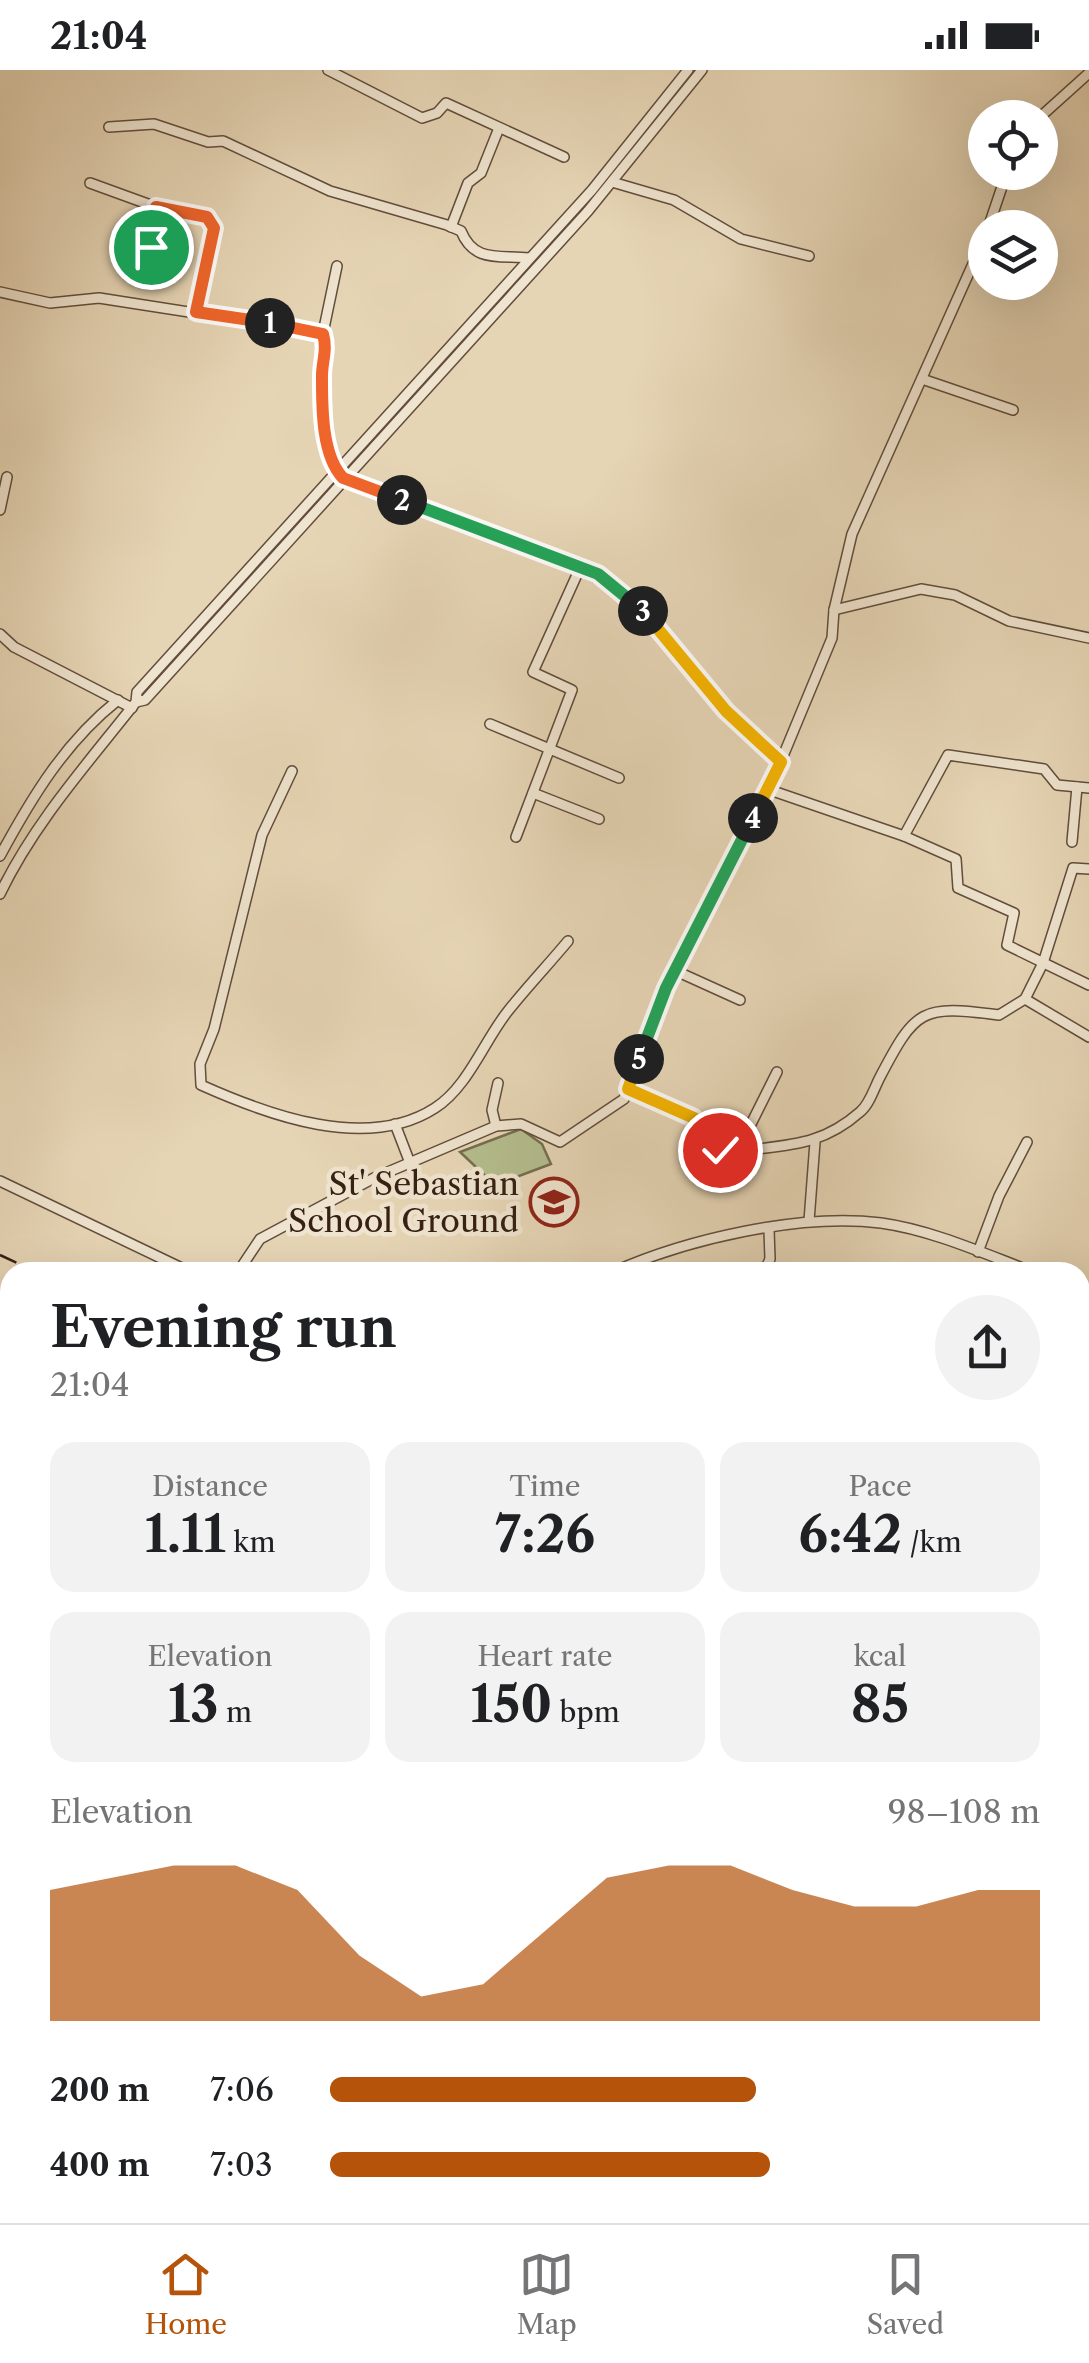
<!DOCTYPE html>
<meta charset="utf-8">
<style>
body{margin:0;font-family:"Libre Caslon Text",serif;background:#f2f2f2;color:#202124;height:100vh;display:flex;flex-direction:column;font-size:38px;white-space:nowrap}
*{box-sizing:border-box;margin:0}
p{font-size:32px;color:#757577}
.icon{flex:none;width:55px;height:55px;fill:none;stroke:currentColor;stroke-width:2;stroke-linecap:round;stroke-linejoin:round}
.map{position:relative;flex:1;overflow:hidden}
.side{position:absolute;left:0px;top:1192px;width:1090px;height:962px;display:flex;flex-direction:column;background:#fff;border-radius:30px 30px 0 0;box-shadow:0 10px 40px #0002}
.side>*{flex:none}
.fabs{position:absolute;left:968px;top:30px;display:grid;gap:20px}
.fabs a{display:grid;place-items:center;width:90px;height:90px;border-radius:50%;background:#fff;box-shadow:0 10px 40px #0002;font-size:50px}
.pin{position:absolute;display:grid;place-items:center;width:85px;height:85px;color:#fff;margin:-42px;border:5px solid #fff;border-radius:50%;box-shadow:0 2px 10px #0007}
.km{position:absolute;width:50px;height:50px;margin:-25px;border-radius:50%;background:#222;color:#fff;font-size:28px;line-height:50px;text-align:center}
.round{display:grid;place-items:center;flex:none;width:105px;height:105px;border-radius:52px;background:#f2f2f2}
.headline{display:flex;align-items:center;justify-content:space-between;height:170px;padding:0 50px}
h1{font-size:55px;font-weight:700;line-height:75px}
.metrics{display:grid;grid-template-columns:repeat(3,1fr);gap:15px;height:170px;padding:10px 50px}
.metrics div{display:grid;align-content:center;border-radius:25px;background:#f2f2f2;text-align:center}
.metrics b{font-size:50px;font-weight:700}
.metrics small{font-size:28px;font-weight:400}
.metrics p{font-size:28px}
.chart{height:280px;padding:20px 50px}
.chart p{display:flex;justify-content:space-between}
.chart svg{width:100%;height:180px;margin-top:10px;fill:#b45309;opacity:.7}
ul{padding:0 50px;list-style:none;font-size:32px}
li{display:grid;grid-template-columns:160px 120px 1fr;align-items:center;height:75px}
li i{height:25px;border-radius:12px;background:#b45309}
.status{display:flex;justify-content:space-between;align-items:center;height:70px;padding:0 50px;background:#fff;direction:ltr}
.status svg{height:28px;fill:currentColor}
.menu{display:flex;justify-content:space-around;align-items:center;height:140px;border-top:2px solid #e0e0e0;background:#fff;font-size:28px;color:#757577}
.menu a{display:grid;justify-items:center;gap:5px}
.menu .current{color:#b45309}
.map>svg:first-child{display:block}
.green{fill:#b4bd8d;stroke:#756e50;stroke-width:2.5}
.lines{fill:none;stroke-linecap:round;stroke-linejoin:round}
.minor-casing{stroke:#624d3c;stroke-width:12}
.major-casing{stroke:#362013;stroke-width:15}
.highway-casing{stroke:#362013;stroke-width:18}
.minor{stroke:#efe4cf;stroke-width:9}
.major{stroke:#e6d5b5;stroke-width:11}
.highway{stroke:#e6d5b5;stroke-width:14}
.rail{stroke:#362013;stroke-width:2.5;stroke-dasharray:18 18;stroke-linecap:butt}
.split-1-casing{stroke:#fff;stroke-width:20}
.split-2-casing{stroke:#fff;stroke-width:20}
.split-3-casing{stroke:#fff;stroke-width:20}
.split-4-casing{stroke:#fff;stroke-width:20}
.split-5-casing{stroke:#fff;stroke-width:20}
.split-6-casing{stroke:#fff;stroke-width:20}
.split-1{stroke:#f0652b;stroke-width:12}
.split-2{stroke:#f0652b;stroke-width:12}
.split-3{stroke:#22a559;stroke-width:12}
.split-4{stroke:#f5b400;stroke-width:12}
.split-5{stroke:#22a559;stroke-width:12}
.split-6{stroke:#f5b400;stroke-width:12}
.labels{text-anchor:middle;stroke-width:9;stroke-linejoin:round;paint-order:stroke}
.poi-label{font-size:32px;fill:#362013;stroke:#efe4cf;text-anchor:end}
</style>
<div class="status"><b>21:04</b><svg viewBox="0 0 49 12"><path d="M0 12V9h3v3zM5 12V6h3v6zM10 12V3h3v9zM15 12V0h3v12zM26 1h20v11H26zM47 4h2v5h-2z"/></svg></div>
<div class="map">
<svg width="1089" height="2153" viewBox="0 0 1089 2153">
<rect width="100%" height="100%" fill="#e6d5b5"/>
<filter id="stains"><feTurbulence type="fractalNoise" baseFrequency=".002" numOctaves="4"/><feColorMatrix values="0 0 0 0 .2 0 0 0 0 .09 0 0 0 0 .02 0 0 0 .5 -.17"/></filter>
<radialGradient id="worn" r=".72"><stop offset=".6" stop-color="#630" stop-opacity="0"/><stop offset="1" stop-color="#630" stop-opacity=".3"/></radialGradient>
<polygon class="green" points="521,1059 542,1074 551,1094 495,1115 460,1082"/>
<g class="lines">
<g class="minor-casing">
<g id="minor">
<polyline points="328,0 422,48 437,43 446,33 564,87"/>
<polyline points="1039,48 1089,3"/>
<path d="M 109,57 L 154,54 L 208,72 L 223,71 L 330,121 L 447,155 L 461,161 C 474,193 499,185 529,188"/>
<polyline points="612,112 674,130 741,169 809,186"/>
<polyline points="90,113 156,137"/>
<polyline points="451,157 468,113 481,103 499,58"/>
<polyline points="988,158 1007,102"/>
<polyline points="151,177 156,137 207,147 212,152 196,242"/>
<path d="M 0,222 L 50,233 L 99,228 L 323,263 C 328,281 321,293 322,310 C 322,339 322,386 343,409 L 613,514 L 654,552 L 725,641 L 781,691"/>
<polyline points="323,263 337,196"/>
<polyline points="922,309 1013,340"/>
<polyline points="0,440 7,407"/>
<polyline points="834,540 921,519 955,525 1009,551 1089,568"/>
<polyline points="0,564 14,577 132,638"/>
<polyline points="136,632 145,630 588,141 702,0"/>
<polyline points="490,654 619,708"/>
<path d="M 292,701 L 262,765 L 214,959 L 200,994 L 201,1015 C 268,1045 367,1082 435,1038 C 468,1017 484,971 508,941 C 527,917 548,895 568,871"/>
<polyline points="767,719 904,766 948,685 1044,699 1057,715 1089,718"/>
<polyline points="533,723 599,749"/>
<polyline points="904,766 956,789 958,818 1014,843 1007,875 1089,915"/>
<polyline points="516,767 572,620 533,602 580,498"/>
<polyline points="1072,772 1077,717"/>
<path d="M 0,786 C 32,727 65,672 118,630"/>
<polyline points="1089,799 1073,798 1043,893 1025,929 1089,967"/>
<path d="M 0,824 C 34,753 88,693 136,632 L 137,622 L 592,120 L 688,0"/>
<polyline points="676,901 740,930"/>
<path d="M 628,1019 L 694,1048 L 720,1080 L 729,1083 C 780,1074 817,1080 860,1042 C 869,1035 874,1019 879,1009 C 916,938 921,935 999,945 L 1025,929"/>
<polyline points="395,1054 410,1093"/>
<polyline points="496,1056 492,1040 498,1013"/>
<polyline points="737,1082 777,1002"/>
<polyline points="0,1111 190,1202"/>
<polyline points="809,1151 815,1072"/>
<polyline points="978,1182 999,1126 1027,1072"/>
<polyline points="238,1202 260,1169 374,1108 496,1056 521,1054 560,1072 624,1029 667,918 781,691 832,568 834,540 852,464 985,167"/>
<path d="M 613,1202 C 687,1169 800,1143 881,1153 C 932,1160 985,1184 1033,1202"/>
<polyline points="764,1202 770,1189 769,1160"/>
<polyline points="1080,1220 1089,1223"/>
<polyline points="0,1285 10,1290"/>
<polyline points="0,1330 10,1335"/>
<polyline points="1080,1598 1089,1601"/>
<polyline points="0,1858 10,1862"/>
<polyline points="0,2023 10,2000"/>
<polyline points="1080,2134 1089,2136"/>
<polyline points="82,2153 92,2145"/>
<polyline points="156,2153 185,2145"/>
<polyline points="827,2153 833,2145"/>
</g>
</g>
<g class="major-casing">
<polyline id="major" points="68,2153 76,2145"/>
</g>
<g class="highway-casing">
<g id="highway">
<polyline points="0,1305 10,1310"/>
<polyline points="0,1319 10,1324"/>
<polyline points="1080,2020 1089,2025"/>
<polyline points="1080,2038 1089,2043"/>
</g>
</g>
<use href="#minor" class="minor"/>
<use href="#major" class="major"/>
<use href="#highway" class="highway"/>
<g class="rail">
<polyline points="0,1185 37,1202"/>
<polyline points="1080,1638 1089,1641"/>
</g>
</g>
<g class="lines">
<g class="split-1-casing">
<polyline id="split-1" points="151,177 156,137 207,147 214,158 196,242 270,253"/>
</g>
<g class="split-2-casing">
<path id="split-2" d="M 270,253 L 323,264 C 328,281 321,293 322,310 C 322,339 322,386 343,408 L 402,430"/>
</g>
<g class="split-3-casing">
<polyline id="split-3" points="402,430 598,504 643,541"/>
</g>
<g class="split-4-casing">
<polyline id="split-4" points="643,541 726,641 781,692 753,748"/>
</g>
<g class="split-5-casing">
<polyline id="split-5" points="639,989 666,918 753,748"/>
</g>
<g class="split-6-casing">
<polyline id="split-6" points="639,989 628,1019 694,1048 720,1080"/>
</g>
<use href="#split-1" class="split-1"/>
<use href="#split-2" class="split-2"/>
<use href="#split-3" class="split-3"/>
<use href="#split-4" class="split-4"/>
<use href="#split-5" class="split-5"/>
<use href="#split-6" class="split-6"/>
</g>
<defs>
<g id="school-ring" transform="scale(2.5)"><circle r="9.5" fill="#efe4cf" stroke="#8f2418" stroke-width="1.5"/><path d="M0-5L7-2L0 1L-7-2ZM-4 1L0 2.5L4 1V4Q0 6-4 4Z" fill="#8f2418"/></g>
</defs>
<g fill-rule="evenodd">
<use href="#school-ring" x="554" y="1132"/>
</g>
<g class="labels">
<g class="poi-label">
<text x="519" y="1125">St' Sebastian<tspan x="519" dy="37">School Ground</tspan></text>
</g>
</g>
<rect width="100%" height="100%" filter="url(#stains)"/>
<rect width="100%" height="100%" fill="url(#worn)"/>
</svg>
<div class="fabs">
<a><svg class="icon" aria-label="locate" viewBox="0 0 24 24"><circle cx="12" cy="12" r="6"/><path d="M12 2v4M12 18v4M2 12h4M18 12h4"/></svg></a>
<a><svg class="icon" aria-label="layers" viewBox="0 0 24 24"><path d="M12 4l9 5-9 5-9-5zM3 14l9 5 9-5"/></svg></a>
</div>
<div class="pin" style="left:151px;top:177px;background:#1e9e55"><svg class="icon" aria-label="arrive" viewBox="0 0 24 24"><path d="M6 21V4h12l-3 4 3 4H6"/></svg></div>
<div class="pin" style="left:720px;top:1080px;background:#d93025"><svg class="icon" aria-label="check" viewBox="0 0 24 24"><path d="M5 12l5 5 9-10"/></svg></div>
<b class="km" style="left:270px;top:253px">1</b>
<b class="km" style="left:402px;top:430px">2</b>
<b class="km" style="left:643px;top:541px">3</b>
<b class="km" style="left:753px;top:748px">4</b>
<b class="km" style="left:639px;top:989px">5</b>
<section class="side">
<div class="headline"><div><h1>Evening run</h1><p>21:04</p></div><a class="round"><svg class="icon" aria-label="share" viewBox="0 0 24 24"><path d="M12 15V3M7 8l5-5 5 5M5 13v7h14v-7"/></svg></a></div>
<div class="metrics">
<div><p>Distance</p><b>1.11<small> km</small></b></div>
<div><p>Time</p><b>7:26</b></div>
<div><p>Pace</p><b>6:42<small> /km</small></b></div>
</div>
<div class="metrics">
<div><p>Elevation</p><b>13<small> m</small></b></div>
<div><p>Heart rate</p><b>150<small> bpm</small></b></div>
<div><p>kcal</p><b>85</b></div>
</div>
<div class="chart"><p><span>Elevation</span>98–108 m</p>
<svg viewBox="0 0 160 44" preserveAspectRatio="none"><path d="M0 44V12L10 9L20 6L30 6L40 12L50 28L60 38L70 35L80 22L90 9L100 6L110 6L120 12L130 16L140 16L150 12L160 12V44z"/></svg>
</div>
<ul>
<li><b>200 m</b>7:06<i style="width:60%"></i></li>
<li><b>400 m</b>7:03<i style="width:62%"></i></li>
</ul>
</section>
</div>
<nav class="menu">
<a class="current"><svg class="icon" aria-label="home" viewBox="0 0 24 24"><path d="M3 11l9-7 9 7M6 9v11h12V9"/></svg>Home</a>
<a><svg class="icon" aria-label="map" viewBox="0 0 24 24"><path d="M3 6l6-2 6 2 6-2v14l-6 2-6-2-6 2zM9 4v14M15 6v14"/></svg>Map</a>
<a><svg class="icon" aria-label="saved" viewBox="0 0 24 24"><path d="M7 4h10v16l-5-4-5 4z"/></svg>Saved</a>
</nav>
